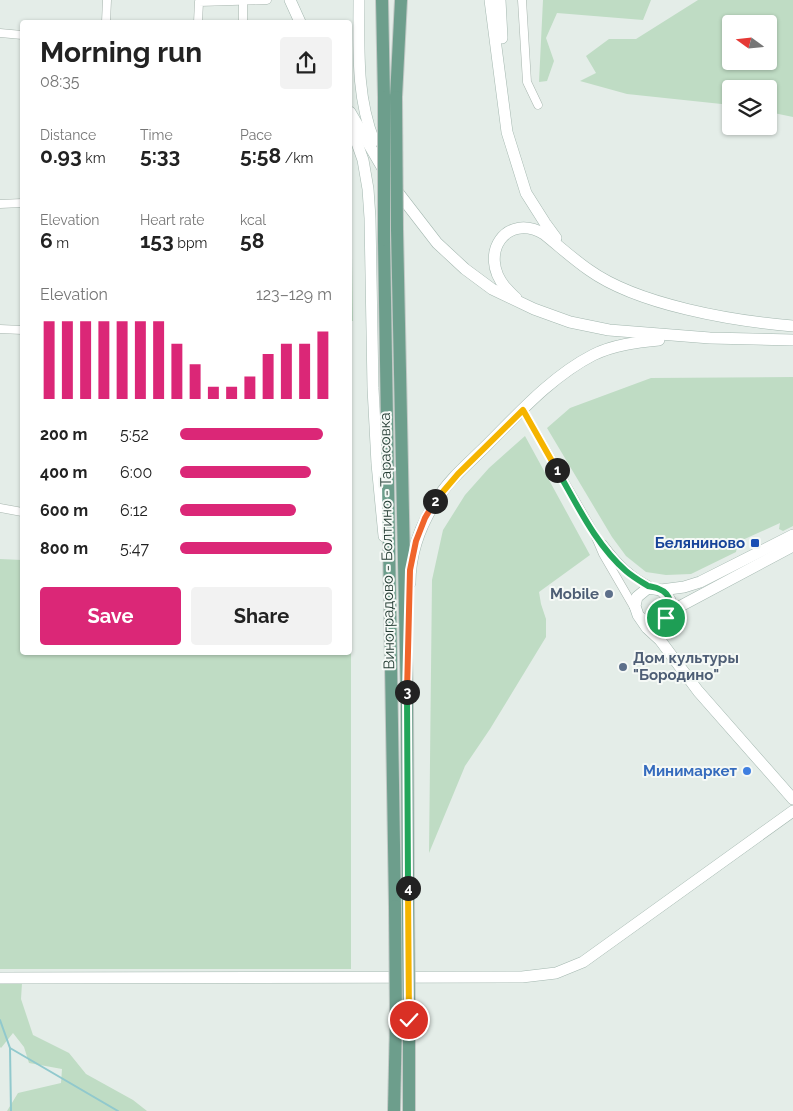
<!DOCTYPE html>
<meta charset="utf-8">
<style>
body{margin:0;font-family:Raleway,sans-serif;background:#f2f2f2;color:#222;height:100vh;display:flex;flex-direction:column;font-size:19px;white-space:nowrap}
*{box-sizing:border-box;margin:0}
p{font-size:16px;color:#767676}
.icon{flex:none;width:28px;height:28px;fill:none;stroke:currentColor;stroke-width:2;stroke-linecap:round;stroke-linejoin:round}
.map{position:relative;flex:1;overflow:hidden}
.drawer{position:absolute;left:20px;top:20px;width:332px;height:635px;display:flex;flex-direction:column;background:#fff;border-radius:5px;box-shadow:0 1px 4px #0004}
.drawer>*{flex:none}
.needle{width:32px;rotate:285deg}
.tools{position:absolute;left:722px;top:15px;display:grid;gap:10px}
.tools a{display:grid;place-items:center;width:55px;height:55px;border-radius:5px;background:#fff;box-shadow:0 1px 4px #0004;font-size:25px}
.pin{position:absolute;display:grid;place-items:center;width:42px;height:42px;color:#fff;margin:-21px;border:2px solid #fff;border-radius:50%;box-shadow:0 1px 5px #0007}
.km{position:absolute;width:25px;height:25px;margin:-12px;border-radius:50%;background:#222;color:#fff;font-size:14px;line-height:25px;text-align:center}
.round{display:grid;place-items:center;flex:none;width:52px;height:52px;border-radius:5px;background:#f2f2f2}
.head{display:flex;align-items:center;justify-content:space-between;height:85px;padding:0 20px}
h1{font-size:28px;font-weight:700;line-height:38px}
.stats{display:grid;grid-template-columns:repeat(3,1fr);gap:8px;height:85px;padding:5px 20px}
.stats div{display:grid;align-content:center}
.stats b{font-size:21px;font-weight:700}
.stats small{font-size:14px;font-weight:400}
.stats p{font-size:14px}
.chart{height:140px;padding:10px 20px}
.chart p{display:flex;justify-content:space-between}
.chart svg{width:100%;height:90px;margin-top:5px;stroke:#db2777;stroke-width:6}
.button{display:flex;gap:10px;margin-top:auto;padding:10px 20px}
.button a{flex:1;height:58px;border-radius:5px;background:#db2777;color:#fff;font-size:20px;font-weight:700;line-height:58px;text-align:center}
.button a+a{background:#f2f2f2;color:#222}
ul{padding:0 20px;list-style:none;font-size:16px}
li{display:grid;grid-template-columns:80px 60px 1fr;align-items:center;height:38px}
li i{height:12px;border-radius:6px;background:#db2777}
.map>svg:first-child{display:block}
.green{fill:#bfdcc4;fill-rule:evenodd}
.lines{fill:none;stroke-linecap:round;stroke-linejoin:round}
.stream{stroke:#91c9cd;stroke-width:2}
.street-casing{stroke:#a7b5ae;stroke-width:9}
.secondary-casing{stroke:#a3b7af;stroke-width:12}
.primary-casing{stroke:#c2c9c6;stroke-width:14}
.street{stroke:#fff;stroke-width:8}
.secondary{stroke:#fff;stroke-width:11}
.primary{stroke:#6d9e8c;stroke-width:12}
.primary-bridge-casing{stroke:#c2c9c6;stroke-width:14;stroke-linecap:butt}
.primary-bridge{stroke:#6d9e8c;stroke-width:12}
.split-1-casing{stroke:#fff;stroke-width:10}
.split-2-casing{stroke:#fff;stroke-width:10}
.split-3-casing{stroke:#fff;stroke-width:10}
.split-4-casing{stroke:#fff;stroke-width:10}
.split-5-casing{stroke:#fff;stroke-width:10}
.split-1{stroke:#22a559;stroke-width:6}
.split-2{stroke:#f5b400;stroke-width:6}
.split-3{stroke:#f0652b;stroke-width:6}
.split-4{stroke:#22a559;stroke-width:6}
.split-5{stroke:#f5b400;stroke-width:6}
.transit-dot{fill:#1a4fb4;stroke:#f5f9f6;stroke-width:2}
.service-dot{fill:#5c6f8a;stroke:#f5f9f6;stroke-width:2}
.shop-dot{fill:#3f7fe0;stroke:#f5f9f6;stroke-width:2}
.labels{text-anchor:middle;stroke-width:4;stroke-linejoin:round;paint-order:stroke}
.street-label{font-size:15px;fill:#253d34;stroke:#f5f9f6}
.transit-label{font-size:15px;font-weight:bold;fill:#164399;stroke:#f5f9f6;text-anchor:end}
.service-label{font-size:15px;font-weight:bold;fill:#4e5e75;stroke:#f5f9f6;text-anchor:end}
.shop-label{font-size:15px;font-weight:bold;fill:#366cbe;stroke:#f5f9f6;text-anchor:end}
</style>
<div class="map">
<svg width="793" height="1111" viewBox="0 0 793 1111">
<rect width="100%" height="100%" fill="#e4ede8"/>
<g class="green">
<polygon points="543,0 651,0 643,20 557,13 546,38 554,61 547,81 539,82"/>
<path d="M 698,0 L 793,0 L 793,117 L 769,112 L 769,89 L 731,89 L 731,105 L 627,94 L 580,81 L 596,73 L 586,56 L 609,39 L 636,39 ZM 731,24 L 769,24 L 769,61 L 731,61 Z"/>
<polygon points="350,188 351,194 353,321 350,321"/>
<polygon points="793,377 793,526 783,531 779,529 780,523 738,542 736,552 691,574 666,575 646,572 626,556 612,537 547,428 570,408 651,378"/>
<polygon points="525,436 590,555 539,592 541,604 546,619 546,637 490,729 465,766 429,853 432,580 443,530 465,495 489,468"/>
<polygon points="350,490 351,534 351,969 0,969 0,559 22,560 22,652 350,652"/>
<polygon points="22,983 21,999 33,1035 69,1053 86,1074 133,1100 147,1111 7,1111 18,1093 61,1083 62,1069 29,1063 24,1047 13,1033 1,1048 0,1047 0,984"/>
</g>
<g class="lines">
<g class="stream">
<polyline points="0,1020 10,1048 11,1111"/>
<polyline points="10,1048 118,1111"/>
</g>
<g class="street-casing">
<g id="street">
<polyline points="522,0 527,82 538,105"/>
<polyline points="243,1 243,22"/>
<polyline points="106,22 107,0"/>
<polyline points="198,22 199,2 267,0"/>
<polyline points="0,33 22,35"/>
<polyline points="0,204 22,203"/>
<polyline points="0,329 22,330"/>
<polyline points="523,410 594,533 603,554 635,609"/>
<polyline points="0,508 22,512"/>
<path d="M 603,544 C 617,563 631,577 652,587"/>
</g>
</g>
<g class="secondary-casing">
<g id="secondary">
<polyline points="290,0 300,22"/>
<path d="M 359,0 C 359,48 356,96 374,141"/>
<polyline points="490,0 507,132 526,193 545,223 556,238"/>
<polyline points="500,0 502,38"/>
<polyline points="350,112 393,186 437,243 465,269 492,289 534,309 570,322 609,330 710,338 793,340"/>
<polyline points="350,123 363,160 368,189 370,218 373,388 377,464 384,536"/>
<path d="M 516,298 C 512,295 509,291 505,287 C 478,254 506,212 544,234 C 559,246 573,259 589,270 C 638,305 733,321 793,326"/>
<polyline points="793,535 700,582 684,587 661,590 648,588 637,597 635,606 638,615 647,628 660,640 698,691 793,799"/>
<path d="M 410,583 C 410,553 420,526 436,501 C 448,480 469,463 487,445 C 519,413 552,376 593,355 C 613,345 637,342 659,340"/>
<polyline points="661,590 670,600 669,614"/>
<path d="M 641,618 C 656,629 663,618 675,609 L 793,546"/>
<polyline points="0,978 522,977 556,973 583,962 793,811"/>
</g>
</g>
<g class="primary-casing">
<g id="primary">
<polyline points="382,0 384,97"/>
<polyline points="396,97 401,0"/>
<polyline points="397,229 407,705 408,906"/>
<polyline points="384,240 395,906"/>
<polyline points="409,1020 409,1111"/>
<polyline points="394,1111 396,1020"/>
</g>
</g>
<use href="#street" class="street"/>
<use href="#secondary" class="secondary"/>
<use href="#primary" class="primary"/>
<g class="primary-bridge-casing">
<g id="primary-bridge">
<polyline points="384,97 384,240"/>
<polyline points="396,97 397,229"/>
<polyline points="395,906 396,1020"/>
<polyline points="408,906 409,1020"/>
</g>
</g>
<use href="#primary-bridge" class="primary-bridge"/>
</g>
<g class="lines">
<g class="split-1-casing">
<path id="split-1" d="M 557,470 C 577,504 595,544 626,571 C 633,577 640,581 648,586 C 652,587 656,587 659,589 C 672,594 673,608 666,618"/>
</g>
<g class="split-2-casing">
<polyline id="split-2" points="435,501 458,474 523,410 557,470"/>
</g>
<g class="split-3-casing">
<polyline id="split-3" points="407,692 410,570 416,541 425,518 435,501"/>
</g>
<g class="split-4-casing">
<polyline id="split-4" points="407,692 408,888"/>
</g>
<g class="split-5-casing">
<polyline id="split-5" points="408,888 409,1020"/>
</g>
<use href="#split-1" class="split-1"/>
<use href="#split-2" class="split-2"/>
<use href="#split-3" class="split-3"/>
<use href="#split-4" class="split-4"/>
<use href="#split-5" class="split-5"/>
</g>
<rect class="transit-dot" x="750" y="538" width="10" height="10" rx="2.5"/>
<g class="service-dot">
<circle cx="609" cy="594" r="5"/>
<circle cx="623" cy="667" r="5"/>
</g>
<circle class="shop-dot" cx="747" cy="771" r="5"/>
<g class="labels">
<g class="street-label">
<text transform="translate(387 541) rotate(-91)" y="5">Виноградово - Болтино - Тарасовка</text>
</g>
<g class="transit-label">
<text x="745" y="548">Беляниново</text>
</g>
<g class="service-label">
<text x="599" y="599">Mobile</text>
<text x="633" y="663" text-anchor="start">Дом культуры<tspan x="633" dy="17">"Бородино"</tspan></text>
</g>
<g class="shop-label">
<text x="737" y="776">Минимаркет</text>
</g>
</g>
</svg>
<div class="tools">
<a><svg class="needle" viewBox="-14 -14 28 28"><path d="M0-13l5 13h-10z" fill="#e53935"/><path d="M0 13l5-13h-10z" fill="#767676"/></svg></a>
<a><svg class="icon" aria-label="layers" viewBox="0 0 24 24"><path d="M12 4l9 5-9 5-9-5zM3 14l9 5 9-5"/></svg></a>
</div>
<div class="pin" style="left:666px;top:618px;background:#1e9e55"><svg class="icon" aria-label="arrive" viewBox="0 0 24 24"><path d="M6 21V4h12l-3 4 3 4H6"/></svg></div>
<div class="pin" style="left:409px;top:1020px;background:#d93025"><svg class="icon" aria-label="check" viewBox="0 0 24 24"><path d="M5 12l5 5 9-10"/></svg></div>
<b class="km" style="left:557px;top:470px">1</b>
<b class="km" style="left:435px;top:501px">2</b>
<b class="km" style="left:407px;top:692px">3</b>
<b class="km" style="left:408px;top:888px">4</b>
<section class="drawer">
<div class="head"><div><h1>Morning run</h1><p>08:35</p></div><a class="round"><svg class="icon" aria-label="share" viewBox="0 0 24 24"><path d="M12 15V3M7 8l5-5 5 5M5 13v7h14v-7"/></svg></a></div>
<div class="stats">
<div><p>Distance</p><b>0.93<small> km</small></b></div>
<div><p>Time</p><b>5:33</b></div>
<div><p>Pace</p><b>5:58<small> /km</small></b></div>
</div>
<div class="stats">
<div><p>Elevation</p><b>6<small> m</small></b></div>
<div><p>Heart rate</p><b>153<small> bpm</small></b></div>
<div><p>kcal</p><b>58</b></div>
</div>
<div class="chart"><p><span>Elevation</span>123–129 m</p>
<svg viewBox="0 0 160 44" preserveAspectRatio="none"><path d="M5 44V6M15 44V6M25 44V6M35 44V6M45 44V6M55 44V6M65 44V6M75 44V17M85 44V27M95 44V38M105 44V38M115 44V33M125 44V22M135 44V17M145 44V17M155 44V11"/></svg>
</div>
<ul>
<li><b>200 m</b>5:52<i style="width:94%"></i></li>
<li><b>400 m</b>6:00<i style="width:86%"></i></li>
<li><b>600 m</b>6:12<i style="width:76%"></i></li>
<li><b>800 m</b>5:47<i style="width:100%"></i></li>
</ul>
<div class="button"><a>Save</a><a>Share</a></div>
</section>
</div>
